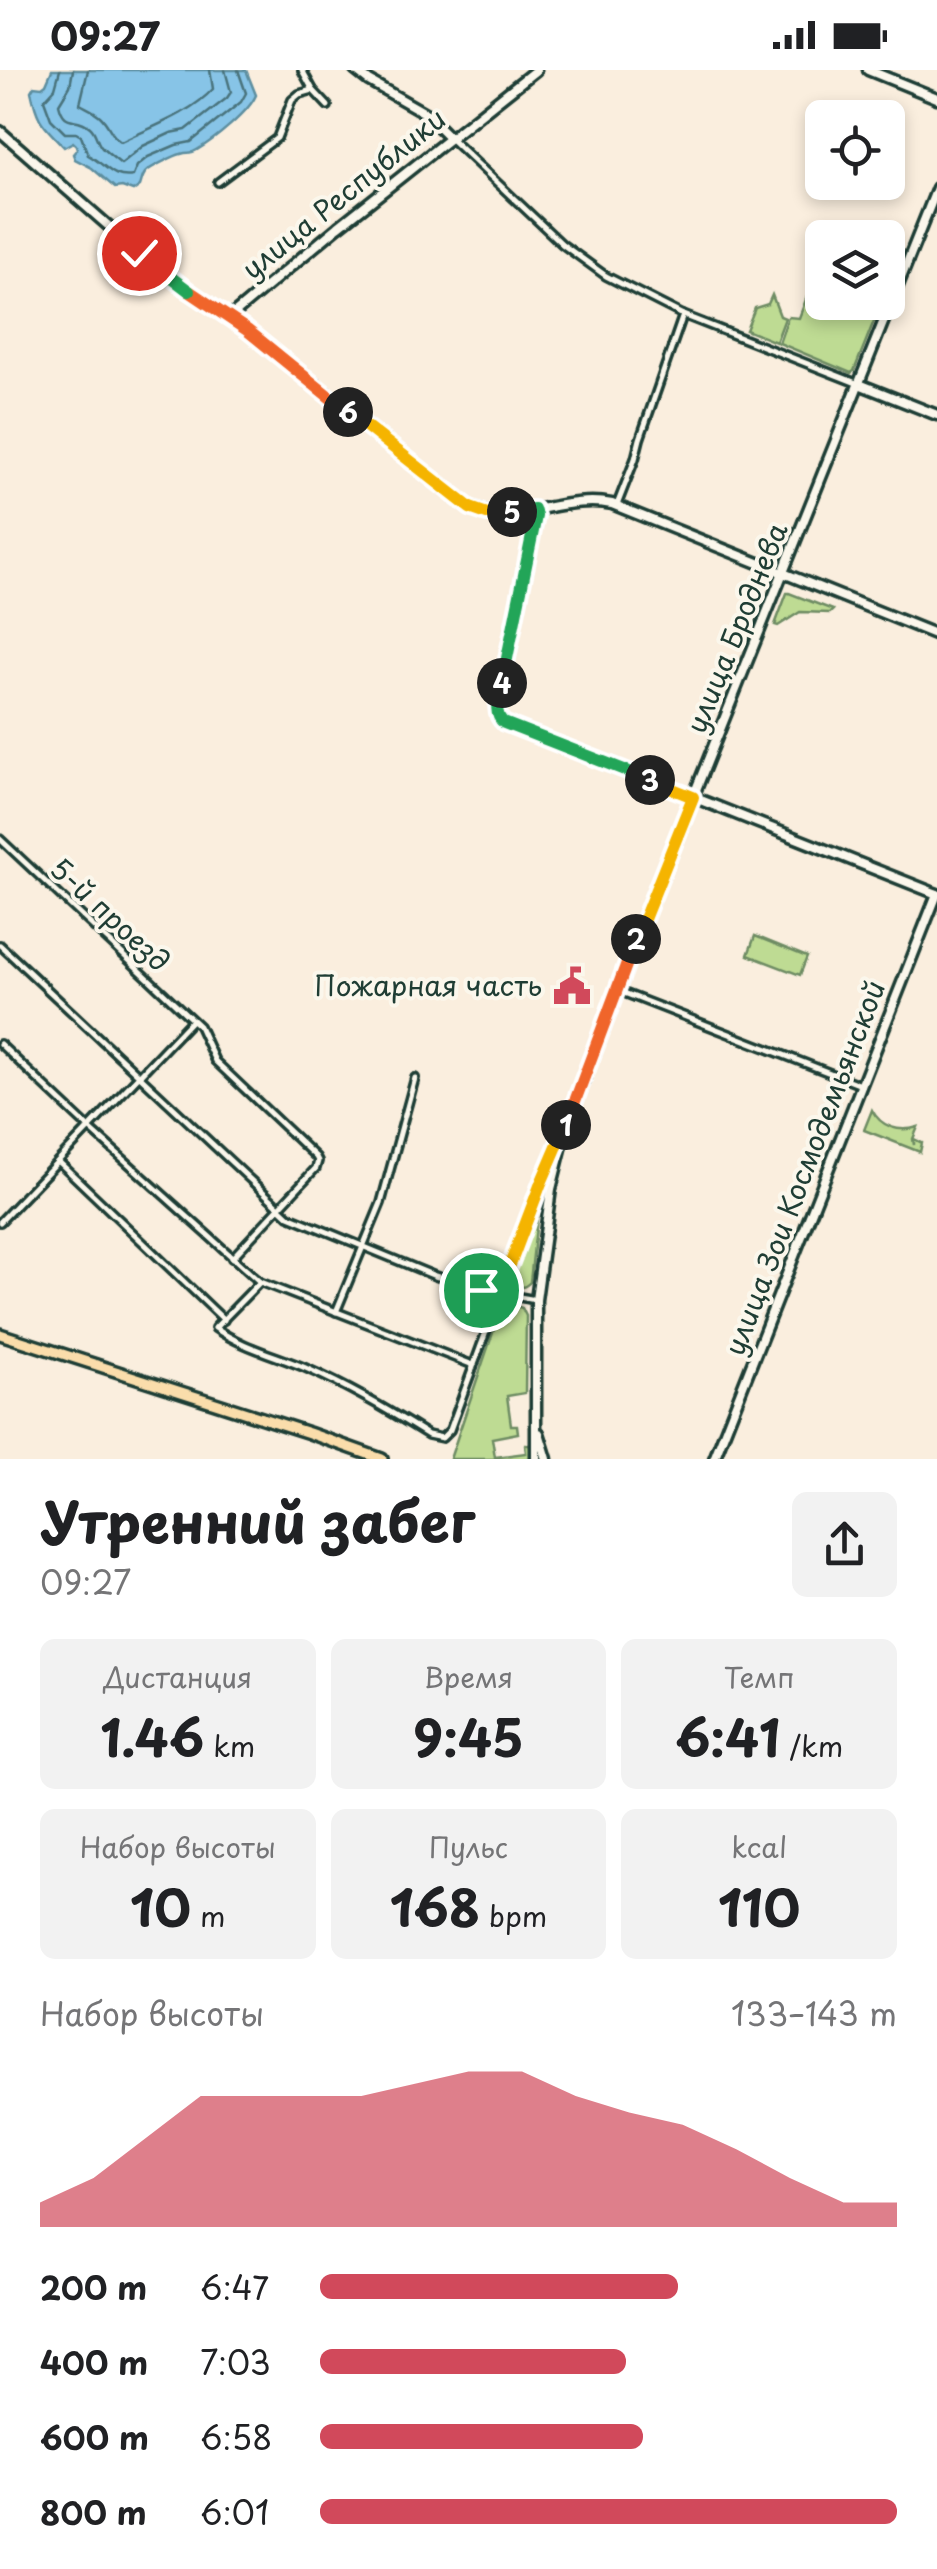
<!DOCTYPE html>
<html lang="ru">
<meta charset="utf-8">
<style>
body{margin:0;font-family:"Playpen Sans",sans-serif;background:#f2f2f2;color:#202124;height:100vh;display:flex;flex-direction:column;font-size:38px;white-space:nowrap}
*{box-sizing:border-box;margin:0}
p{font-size:32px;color:#757577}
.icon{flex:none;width:55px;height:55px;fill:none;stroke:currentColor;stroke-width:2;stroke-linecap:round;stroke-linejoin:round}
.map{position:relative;height:1389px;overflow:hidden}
.panel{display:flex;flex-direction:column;background:#fff;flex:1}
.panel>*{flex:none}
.fabs{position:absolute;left:805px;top:30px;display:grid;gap:20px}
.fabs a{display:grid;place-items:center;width:100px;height:100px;border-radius:15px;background:#fff;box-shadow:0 5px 15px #0003;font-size:50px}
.pin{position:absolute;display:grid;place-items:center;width:85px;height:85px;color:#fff;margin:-42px;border:5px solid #fff;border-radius:50%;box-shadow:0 2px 10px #0007}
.km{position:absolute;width:50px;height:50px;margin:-25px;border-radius:50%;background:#222;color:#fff;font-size:28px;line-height:50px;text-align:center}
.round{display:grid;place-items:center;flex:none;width:105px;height:105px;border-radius:15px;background:#f2f2f2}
.overview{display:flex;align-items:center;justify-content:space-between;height:170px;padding:0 40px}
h1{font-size:55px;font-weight:700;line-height:75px}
.figures{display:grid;grid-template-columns:repeat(3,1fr);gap:15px;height:170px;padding:10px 40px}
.figures div{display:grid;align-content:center;border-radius:15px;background:#f2f2f2;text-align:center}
.figures b{font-size:50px;font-weight:700}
.figures small{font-size:28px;font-weight:400}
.figures p{font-size:28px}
.chart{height:280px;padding:20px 40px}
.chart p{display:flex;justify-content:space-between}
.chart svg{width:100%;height:180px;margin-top:10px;fill:#d1495b;opacity:.7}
ul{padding:0 40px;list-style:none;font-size:32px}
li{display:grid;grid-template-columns:160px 120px 1fr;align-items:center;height:75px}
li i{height:25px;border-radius:12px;background:#d1495b}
.status{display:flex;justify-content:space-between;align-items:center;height:70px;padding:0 50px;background:#fff;direction:ltr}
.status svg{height:28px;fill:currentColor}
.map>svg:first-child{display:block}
.green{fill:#bedb93;stroke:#6e8c64;stroke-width:2.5}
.water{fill:#87c4e7;stroke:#5d8e9f;stroke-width:2.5}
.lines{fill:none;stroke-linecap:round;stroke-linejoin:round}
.shore{stroke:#49737c;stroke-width:2.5}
.minor-casing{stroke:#1f3d34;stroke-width:12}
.tertiary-casing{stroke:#1f3d34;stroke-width:15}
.secondary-casing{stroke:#1f3d34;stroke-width:15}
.primary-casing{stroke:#1f3d34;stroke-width:16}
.minor{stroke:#fbf7ec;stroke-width:5}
.tertiary{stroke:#fbf7ec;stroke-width:8}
.secondary{stroke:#fbf7ec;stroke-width:8}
.primary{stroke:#faddab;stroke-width:9}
.split-1-casing{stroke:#fff;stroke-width:20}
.split-2-casing{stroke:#fff;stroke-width:20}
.split-3-casing{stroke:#fff;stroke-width:20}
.split-4-casing{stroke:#fff;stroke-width:20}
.split-5-casing{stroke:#fff;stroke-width:20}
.split-6-casing{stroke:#fff;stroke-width:20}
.split-7-casing{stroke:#fff;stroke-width:20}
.split-8-casing{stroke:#fff;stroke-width:20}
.split-1{stroke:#f5b400;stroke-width:12}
.split-2{stroke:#f0652b;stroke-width:12}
.split-3{stroke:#f5b400;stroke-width:12}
.split-4{stroke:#22a559;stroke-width:12}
.split-5{stroke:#22a559;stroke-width:12}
.split-6{stroke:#f5b400;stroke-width:12}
.split-7{stroke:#f0652b;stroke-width:12}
.split-8{stroke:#22a559;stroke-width:12}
.labels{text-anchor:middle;stroke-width:8;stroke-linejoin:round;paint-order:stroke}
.street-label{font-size:28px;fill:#1f3d34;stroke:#fbf7ec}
.poi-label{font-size:28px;fill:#1f3d34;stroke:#fbf7ec;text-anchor:end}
</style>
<div class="status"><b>09:27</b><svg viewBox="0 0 49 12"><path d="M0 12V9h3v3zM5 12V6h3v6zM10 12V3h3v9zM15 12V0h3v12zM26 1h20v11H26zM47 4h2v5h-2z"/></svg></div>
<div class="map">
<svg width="937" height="1389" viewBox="0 0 937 1389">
<rect width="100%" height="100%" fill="#faeede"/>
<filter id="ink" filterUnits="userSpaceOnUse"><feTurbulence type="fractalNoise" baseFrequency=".01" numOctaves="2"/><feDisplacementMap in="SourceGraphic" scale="20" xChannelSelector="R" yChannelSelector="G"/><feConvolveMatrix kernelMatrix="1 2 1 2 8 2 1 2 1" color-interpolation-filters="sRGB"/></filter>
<g filter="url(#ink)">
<g class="green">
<polygon points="811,216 822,220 822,232 873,233 880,236 854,301 851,303 779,273 788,247 799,248"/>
<polygon points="772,225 780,246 785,248 776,272 746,260 755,238 768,234"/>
<polygon points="787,523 789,523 833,540 830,543 800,542 778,556 775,555"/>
<polygon points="755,866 807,887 800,905 748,885"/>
<path d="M 872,1040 C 881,1057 899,1063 918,1057 L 913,1069 L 914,1075 L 914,1069 L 922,1073 L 920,1082 L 864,1060 Z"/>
<path d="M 539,1130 L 530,1212 C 522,1221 512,1218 508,1207 Z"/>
<polygon points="510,1234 522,1238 526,1246 525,1323 507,1326 511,1355 517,1355 518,1363 492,1368 495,1387 526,1383 525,1375 530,1375 531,1389 450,1389 500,1242 506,1235"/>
</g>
<path class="water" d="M 52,0 L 246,0 L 256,25 C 249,42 214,70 197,80 C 189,85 190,81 181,84 C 176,85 149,98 146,102 C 142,106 142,111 140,116 L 133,121 L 122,117 L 115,118 L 92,98 L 75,89 L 73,84 L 77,79 L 76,75 L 73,72 L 64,77 C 43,54 38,54 31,21 L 34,16 L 42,17 L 46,14 Z"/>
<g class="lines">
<g class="shore">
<path d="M 60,0 L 55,18 L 44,30 L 51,49 L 65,63 L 76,63 L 81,66 L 88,85 C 105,94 113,110 133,106 L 137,96 L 148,87 L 176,75 L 191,72 L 241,32 L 246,23 L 238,0"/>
<path d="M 73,0 L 70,16 L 59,34 C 65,58 75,44 90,57 C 97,63 96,72 102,78 C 107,83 115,89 121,94 L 143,76 L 171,63 L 186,60 L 227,28 L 231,22 L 225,0"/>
<path d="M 88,0 L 80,34 C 87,38 95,41 101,47 C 110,56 111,66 121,72 C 151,57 190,44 213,19 L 210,0"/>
</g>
<g class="minor-casing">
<g id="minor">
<polyline points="302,0 313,20 328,36"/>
<polyline points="450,68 562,174 606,206 683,245 859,314"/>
<polyline points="218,112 277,68 292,30 299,24 313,20"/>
<polyline points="617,435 635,389 640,369 683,245"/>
<polyline points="534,440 535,452 498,635 500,649 511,656 693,727"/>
<polyline points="0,769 199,956 215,991 316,1087 318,1091 316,1098 232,1188"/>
<polyline points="0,875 289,1146 435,1206 481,1220 536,1230"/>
<polyline points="619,921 861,1015"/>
<polyline points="0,974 89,1058 260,1212 473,1295"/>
<polyline points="58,1091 224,1250"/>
<polyline points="0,1152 192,950"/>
<path d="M 260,1212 L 215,1258 C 243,1278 279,1286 310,1300 C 351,1318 390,1341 428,1365 L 442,1368 L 450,1360 L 534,1131 L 562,1063"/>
<polyline points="336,1242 381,1133 415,1008"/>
</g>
</g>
<g class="tertiary-casing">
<g id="tertiary">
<polyline points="355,0 369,11 425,43 450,68"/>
<polyline points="868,0 937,28"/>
<polyline points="859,314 937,345"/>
<polyline points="693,727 937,824"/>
<polyline points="714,1389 937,824"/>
</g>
</g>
<g class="secondary-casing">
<g id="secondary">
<path d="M 0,61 L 160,201 L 247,260 L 470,438 C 515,456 564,424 612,434 L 937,565"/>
<polyline points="229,248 338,157 536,0"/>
<polyline points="539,1363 547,1389"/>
<polyline points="536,1389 536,1230 551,1119 568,1051 653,827 937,118"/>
</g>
</g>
<g class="primary-casing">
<polyline id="primary" points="0,1264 309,1363 382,1389"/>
</g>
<use href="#minor" class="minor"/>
<use href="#tertiary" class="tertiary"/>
<use href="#secondary" class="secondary"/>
<use href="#primary" class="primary"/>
</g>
</g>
<g class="lines" filter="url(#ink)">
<g class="split-1-casing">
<polyline id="split-1" points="481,1220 499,1224 541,1113 566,1055"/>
</g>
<g class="split-2-casing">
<polyline id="split-2" points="566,1055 636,869"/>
</g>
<g class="split-3-casing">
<polyline id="split-3" points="636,869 693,727 650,710"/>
</g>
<g class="split-4-casing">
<path id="split-4" d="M 502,613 C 499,627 492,643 504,653 L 650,710"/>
</g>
<g class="split-5-casing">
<polyline id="split-5" points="502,613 536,446 534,439 512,442"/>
</g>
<g class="split-6-casing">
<polyline id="split-6" points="348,342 470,438 487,444 512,442"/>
</g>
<g class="split-7-casing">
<polyline id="split-7" points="189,221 247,260 348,342"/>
</g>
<g class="split-8-casing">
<polyline id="split-8" points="139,183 189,221"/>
</g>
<use href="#split-1" class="split-1"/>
<use href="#split-2" class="split-2"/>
<use href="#split-3" class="split-3"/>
<use href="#split-4" class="split-4"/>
<use href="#split-5" class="split-5"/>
<use href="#split-6" class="split-6"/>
<use href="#split-7" class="split-7"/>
<use href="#split-8" class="split-8"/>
</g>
<defs>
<g id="civic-bare" transform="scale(3)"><path d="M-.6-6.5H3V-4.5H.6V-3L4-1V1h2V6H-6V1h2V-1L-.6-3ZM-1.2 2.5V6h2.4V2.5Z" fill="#d1495b" stroke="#fbf7ec" stroke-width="2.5" paint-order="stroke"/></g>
</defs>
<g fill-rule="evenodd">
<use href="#civic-bare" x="572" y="916"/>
</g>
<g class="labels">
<g class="street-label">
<text transform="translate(344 124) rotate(-39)" y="10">улица Республики</text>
<text transform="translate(737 558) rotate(-68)" y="10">улица Броднева</text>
<text transform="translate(110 845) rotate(43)" y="10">5-й проезд</text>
<text transform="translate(805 1098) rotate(-69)" y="10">улица Зои Космодемьянской</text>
</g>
<g class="poi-label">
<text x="542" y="926">Пожарная часть</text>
</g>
</g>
</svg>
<div class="fabs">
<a><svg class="icon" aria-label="locate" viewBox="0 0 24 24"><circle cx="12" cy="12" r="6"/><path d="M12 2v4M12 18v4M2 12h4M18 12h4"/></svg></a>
<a><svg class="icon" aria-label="layers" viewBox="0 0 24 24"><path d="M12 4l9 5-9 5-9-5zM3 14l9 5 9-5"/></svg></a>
</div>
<div class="pin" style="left:481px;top:1220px;background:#1e9e55"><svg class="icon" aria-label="arrive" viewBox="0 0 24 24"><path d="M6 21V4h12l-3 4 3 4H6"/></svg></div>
<div class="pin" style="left:139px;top:183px;background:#d93025"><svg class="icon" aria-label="check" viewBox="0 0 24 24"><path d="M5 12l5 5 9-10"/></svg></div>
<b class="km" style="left:566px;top:1055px">1</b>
<b class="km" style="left:636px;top:869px">2</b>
<b class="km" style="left:650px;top:710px">3</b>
<b class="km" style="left:502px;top:613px">4</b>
<b class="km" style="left:512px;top:442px">5</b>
<b class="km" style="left:348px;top:342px">6</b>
</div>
<section class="panel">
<div class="overview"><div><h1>Утренний забег</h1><p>09:27</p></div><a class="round"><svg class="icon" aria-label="share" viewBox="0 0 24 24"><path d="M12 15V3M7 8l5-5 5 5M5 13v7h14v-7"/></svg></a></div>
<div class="figures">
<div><p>Дистанция</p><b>1.46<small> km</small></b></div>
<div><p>Время</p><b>9:45</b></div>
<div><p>Темп</p><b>6:41<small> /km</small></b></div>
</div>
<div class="figures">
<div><p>Набор высоты</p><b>10<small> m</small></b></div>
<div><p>Пульс</p><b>168<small> bpm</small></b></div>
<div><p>kcal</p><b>110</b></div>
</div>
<div class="chart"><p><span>Набор высоты</span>133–143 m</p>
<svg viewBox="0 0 160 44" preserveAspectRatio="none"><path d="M0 44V38L10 32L20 22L30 12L40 12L50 12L60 12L70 9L80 6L90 6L100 12L110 16L120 19L130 25L140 32L150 38L160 38V44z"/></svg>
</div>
<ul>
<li><b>200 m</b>6:47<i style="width:62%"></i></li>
<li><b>400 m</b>7:03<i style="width:53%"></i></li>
<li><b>600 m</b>6:58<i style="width:56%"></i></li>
<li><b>800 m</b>6:01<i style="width:100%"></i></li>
</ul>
</section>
